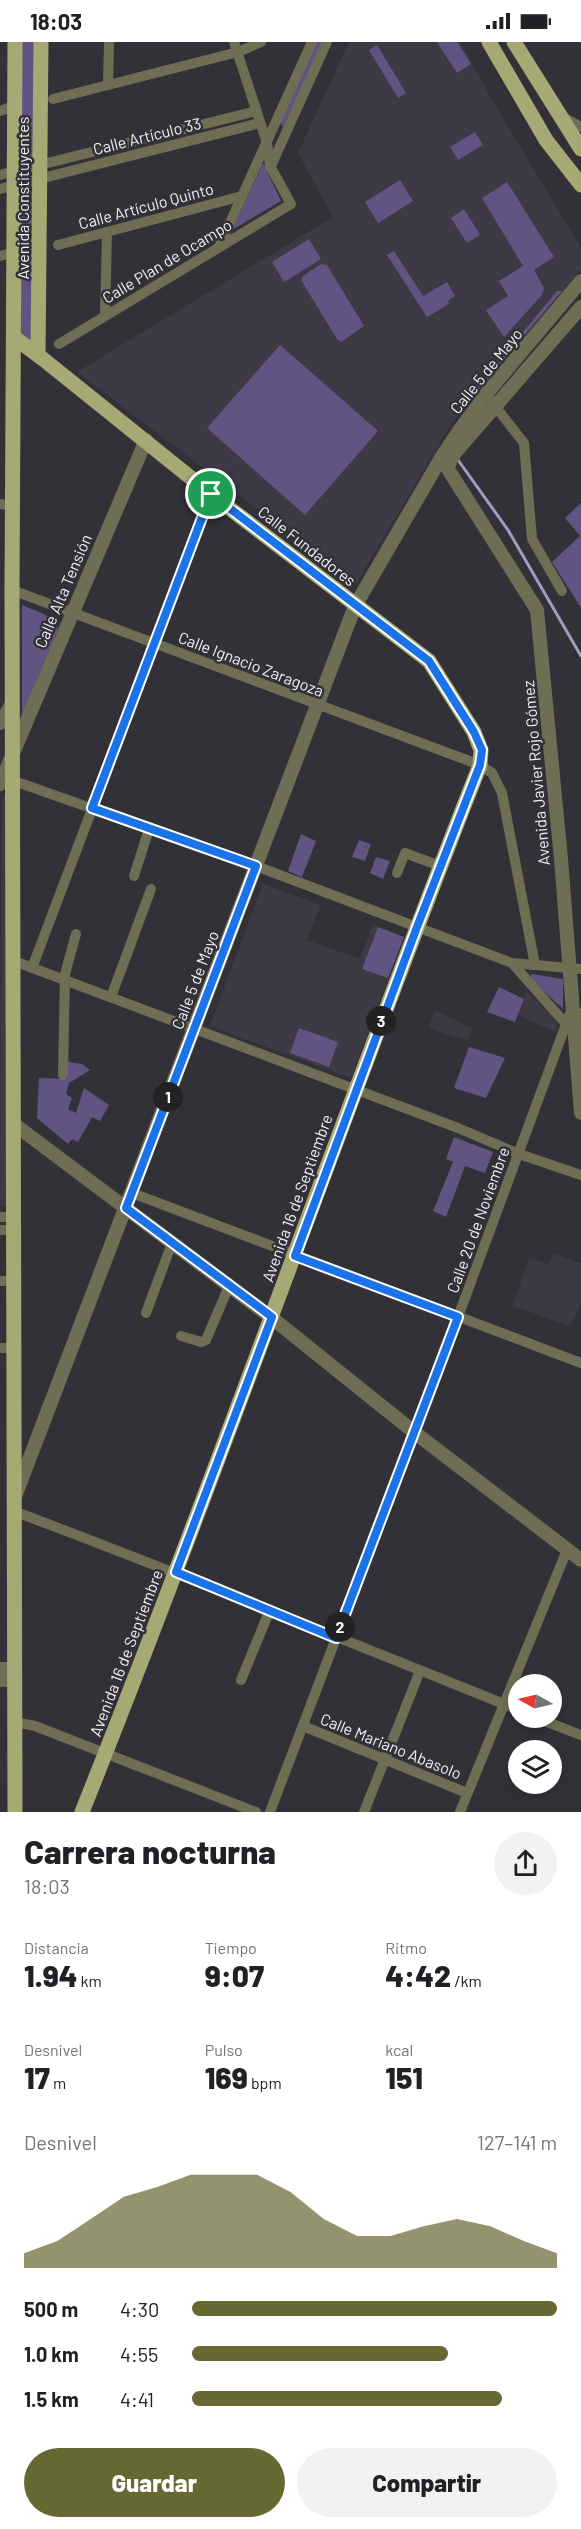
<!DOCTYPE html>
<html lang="es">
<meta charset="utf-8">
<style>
body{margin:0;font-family:Barlow,sans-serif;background:#f2f2f2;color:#202124;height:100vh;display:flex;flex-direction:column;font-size:22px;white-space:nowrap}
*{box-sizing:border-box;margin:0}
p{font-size:20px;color:#757577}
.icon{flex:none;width:33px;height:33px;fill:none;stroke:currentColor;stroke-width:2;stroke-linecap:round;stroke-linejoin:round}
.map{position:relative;height:1770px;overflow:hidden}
.details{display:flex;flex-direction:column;background:#fff;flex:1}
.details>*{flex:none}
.needle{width:39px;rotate:278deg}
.controls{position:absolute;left:508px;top:1632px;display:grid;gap:12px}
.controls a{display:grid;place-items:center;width:54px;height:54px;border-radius:50%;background:#fff;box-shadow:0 3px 9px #0003;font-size:30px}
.pin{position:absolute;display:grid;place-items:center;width:51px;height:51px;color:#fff;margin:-26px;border:3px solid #fff;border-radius:50%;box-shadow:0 2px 6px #0007}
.km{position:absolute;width:30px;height:30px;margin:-15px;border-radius:50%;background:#222;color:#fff;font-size:16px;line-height:30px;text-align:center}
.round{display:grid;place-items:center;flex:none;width:63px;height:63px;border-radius:32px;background:#f2f2f2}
.overview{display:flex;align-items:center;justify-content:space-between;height:102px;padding:0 24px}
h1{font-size:33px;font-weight:800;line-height:45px}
.stats{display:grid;grid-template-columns:repeat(3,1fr);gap:9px;height:102px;padding:6px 24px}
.stats div{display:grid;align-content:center}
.stats b{font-size:30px;font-weight:800}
.stats small{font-size:16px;font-weight:400}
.stats p{font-size:16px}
.chart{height:168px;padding:12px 24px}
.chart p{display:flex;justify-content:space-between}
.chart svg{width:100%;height:108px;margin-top:6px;fill:#666832;opacity:.7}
.cta{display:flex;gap:12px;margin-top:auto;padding:12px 24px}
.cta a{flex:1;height:69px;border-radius:36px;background:#666832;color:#fff;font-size:24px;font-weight:800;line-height:69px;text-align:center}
.cta a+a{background:#f2f2f2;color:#202124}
ul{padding:0 24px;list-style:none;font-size:20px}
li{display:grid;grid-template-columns:96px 72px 1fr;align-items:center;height:45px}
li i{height:15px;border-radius:8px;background:#666832}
.status{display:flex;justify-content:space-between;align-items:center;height:42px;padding:0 30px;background:#fff;direction:ltr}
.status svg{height:16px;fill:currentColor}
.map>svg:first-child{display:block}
.built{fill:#3d3a46}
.green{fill:#605482}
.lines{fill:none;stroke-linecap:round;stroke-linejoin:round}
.stream{stroke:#a49ac2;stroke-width:3}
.minor{stroke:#6d6e54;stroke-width:10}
.tertiary{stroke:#6d6e54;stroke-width:14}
.primary{stroke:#a6a973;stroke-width:15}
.route-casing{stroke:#fff;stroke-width:12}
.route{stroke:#1a73e8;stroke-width:8}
.labels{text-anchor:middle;stroke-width:5;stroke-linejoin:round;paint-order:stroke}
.street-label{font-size:16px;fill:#f0eff4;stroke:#333138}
</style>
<div class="status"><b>18:03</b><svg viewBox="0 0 49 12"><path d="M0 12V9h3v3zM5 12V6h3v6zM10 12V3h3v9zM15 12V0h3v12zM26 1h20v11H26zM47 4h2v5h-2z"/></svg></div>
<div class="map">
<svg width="581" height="1770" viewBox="0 0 581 1770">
<rect width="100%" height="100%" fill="#333138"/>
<g class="built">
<polygon points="349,0 460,0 500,72 581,205 581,227 451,382 356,542 77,330 333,175 298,111"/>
<polygon points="2,755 7,755 5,1008 8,1164 0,1164"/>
<polygon points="263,842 320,863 307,898 360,917 373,883 404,895 351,1036 210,984"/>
<polygon points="527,950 558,979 555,990 518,973"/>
<polygon points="436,969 473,987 467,998 428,986"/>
<polygon points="553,1212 581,1221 581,1262 570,1284 513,1264 529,1216 549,1223"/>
</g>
<g class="green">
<polygon points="21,0 35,0 35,115 32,119 24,119 21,115"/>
<polygon points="316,0 323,0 283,85 280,80"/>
<polygon points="437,0 457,0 471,22 457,31"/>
<polygon points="377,3 406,51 398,56 369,8"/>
<polygon points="475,90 483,103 458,118 450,105"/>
<polygon points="263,121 281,159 232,188"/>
<polygon points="400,138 413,159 378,181 365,160"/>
<polygon points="507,140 554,215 534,228 544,246 542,253 504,295 486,268 508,254 499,239 523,224 482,156"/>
<polygon points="29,148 34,150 31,300 20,290 22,154"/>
<polygon points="464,167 480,193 467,201 451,176"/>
<polygon points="309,197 321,217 284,240 272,220"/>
<polygon points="394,209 423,254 447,240 455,254 448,259 449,262 427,275 387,213"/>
<polygon points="321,222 327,223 364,284 341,300 337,297 301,238 303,234"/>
<polygon points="557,249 562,249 471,356 471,353"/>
<polygon points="280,303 378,389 305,473 207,386"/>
<polygon points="581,461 581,566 552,520 580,494 565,476"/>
<path d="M 22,563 C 34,569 54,572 58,587 L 22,673 Z"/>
<polygon points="301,792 316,799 302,835 288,829"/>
<polygon points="359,798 371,802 365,819 352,815"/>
<polygon points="376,815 390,819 383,837 370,831"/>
<polygon points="378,885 404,895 388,936 362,927"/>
<polygon points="532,932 563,937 563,967 533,939 530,935"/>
<polygon points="499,945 524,957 515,980 487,970"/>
<polygon points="299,986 338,1000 329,1025 290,1011"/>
<polygon points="469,1005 505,1016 486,1056 454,1046"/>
<polygon points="68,1020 82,1022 90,1028 69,1041 66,1052 72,1056 68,1067 76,1071 84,1046 109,1063 100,1079 92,1075 78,1100 72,1097 68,1102 37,1076 39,1036 67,1037"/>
<polygon points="454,1095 493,1110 485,1131 465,1124 446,1175 433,1169 453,1120 456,1121 446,1117"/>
</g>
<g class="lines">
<polyline class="stream" points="458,418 508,488 581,614"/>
<g class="minor">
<polyline points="108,43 109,0"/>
<polyline points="53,57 238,10 261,0"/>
<polyline points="0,69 16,63"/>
<polyline points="563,75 581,85"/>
<polyline points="271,124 327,0"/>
<polyline points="0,133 256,69"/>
<polyline points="0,147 260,81"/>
<polyline points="58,203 242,154"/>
<polyline points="219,205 312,0"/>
<polyline points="0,214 16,210"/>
<polyline points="105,274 107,190"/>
<polyline points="59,302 291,162 270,124 267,101 234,0"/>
<polyline points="491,359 524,401 532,497 562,549"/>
<polyline points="0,462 13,464"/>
<polyline points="12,548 480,723 492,731 502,751 535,923"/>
<polyline points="14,739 256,824 512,921 581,927"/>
<polyline points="397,831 405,811 440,824"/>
<polyline points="134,834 149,787"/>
<polyline points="14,919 458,1086 519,1112 581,1133"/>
<polyline points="512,921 566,982"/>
<polyline points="32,926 211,452"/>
<polyline points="111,955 151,847"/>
<polyline points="63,1033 65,932 76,892"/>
<polyline points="132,1151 581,1321"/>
<polyline points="0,1175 14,1175"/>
<polyline points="0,1188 14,1188"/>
<polyline points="0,1239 15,1239"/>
<polyline points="146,1271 172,1201"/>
<polyline points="181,1294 201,1300 206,1298 229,1244"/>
<polyline points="0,1306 15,1306"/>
<path d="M 16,1470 C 184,1533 352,1601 519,1668"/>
<polyline points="241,1638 269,1570"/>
<polyline points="537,1676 581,1693"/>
<polyline points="15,1680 35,1684 256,1770"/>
<polyline points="303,1684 467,1751"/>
<polyline points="270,1770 458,1275 572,966 581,973"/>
<polyline points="364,1770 420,1629"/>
<polyline points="460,1770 567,1508"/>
</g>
<g class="tertiary">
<polyline points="441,416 537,568 561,817 581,1071"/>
<polyline points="448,424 454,412 581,265"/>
<polyline points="0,681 12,662"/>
<polyline points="0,742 146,398"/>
<polyline points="14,1082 272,1276 414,1390 581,1518"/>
<polyline points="16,1452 355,564 441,416 459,389 487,351 581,239"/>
<polyline points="0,1627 14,1627"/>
<polyline points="0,1638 14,1638"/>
</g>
<g class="primary">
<polyline points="489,0 546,98 581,143"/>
<polyline points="514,0 581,107"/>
<path d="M 15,296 L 43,317 L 211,452 L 429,619 L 474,690 L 481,708 L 480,723 C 343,1070 221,1423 82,1770"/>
<polyline points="38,313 41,0"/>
<polyline points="15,1770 12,548 15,0"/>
</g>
</g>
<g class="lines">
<g class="route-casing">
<polygon id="route" points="211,452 429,619 474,690 482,708 480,723 417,885 295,1214 458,1275 336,1596 176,1530 272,1275 126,1166 256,824 92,766"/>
</g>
<use href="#route" class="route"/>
</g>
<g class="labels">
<g class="street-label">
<text transform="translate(147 94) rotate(-14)" y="6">Calle Artículo 33</text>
<text transform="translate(23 156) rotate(-90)" y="6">Avenida Constituyentes</text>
<text transform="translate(146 164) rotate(-15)" y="6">Calle Artículo Quinto</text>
<text transform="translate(167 219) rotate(-31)" y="6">Calle Plan de Ocampo</text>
<text transform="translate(486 329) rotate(-51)" y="6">Calle 5 de Mayo</text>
<text transform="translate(307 504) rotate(38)" y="6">Calle Fundadores</text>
<text transform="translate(63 549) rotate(-67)" y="6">Calle Alta Tensión</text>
<text transform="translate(251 622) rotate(21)" y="6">Calle Ignacio Zaragoza</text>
<text transform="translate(536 731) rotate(-95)" y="6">Avenida Javier Rojo Gómez</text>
<text transform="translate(195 938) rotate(-69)" y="6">Calle 5 de Mayo</text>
<text transform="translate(297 1156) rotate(-70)" y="6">Avenida 16 de Septiembre</text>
<text transform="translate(478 1178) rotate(-70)" y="6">Calle 20 de Noviembre</text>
<text transform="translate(126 1611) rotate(-69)" y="6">Avenida 16 de Septiembre</text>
<text transform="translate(391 1704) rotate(22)" y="6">Calle Mariano Abasolo</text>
</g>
</g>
</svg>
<div class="controls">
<a><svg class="needle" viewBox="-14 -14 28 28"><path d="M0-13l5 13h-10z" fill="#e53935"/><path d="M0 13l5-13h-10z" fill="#757577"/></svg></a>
<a><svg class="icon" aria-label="layers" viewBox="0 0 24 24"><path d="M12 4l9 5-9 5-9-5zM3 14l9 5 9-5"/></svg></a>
</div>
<div class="pin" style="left:211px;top:452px;background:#1e9e55"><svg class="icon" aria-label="arrive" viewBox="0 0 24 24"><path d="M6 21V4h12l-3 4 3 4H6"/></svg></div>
<b class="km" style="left:168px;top:1055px">1</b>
<b class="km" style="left:340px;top:1585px">2</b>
<b class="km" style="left:381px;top:979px">3</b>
</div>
<section class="details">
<div class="overview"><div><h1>Carrera nocturna</h1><p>18:03</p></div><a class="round"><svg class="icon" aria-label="share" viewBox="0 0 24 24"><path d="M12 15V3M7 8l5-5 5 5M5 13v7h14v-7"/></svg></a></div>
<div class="stats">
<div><p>Distancia</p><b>1.94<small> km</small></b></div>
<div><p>Tiempo</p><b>9:07</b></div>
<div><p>Ritmo</p><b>4:42<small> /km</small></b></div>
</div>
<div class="stats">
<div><p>Desnivel</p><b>17<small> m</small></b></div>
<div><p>Pulso</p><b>169<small> bpm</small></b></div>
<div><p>kcal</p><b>151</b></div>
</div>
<div class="chart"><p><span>Desnivel</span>127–141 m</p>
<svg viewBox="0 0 160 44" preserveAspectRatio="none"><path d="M0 44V38L10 33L20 24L30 15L40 11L50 6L60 6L70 6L80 13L90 24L100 31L110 31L120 27L130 24L140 27L150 33L160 38V44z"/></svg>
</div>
<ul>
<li><b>500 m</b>4:30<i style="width:100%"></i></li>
<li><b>1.0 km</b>4:55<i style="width:70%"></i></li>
<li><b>1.5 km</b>4:41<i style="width:85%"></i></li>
</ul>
<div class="cta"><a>Guardar</a><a>Compartir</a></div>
</section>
